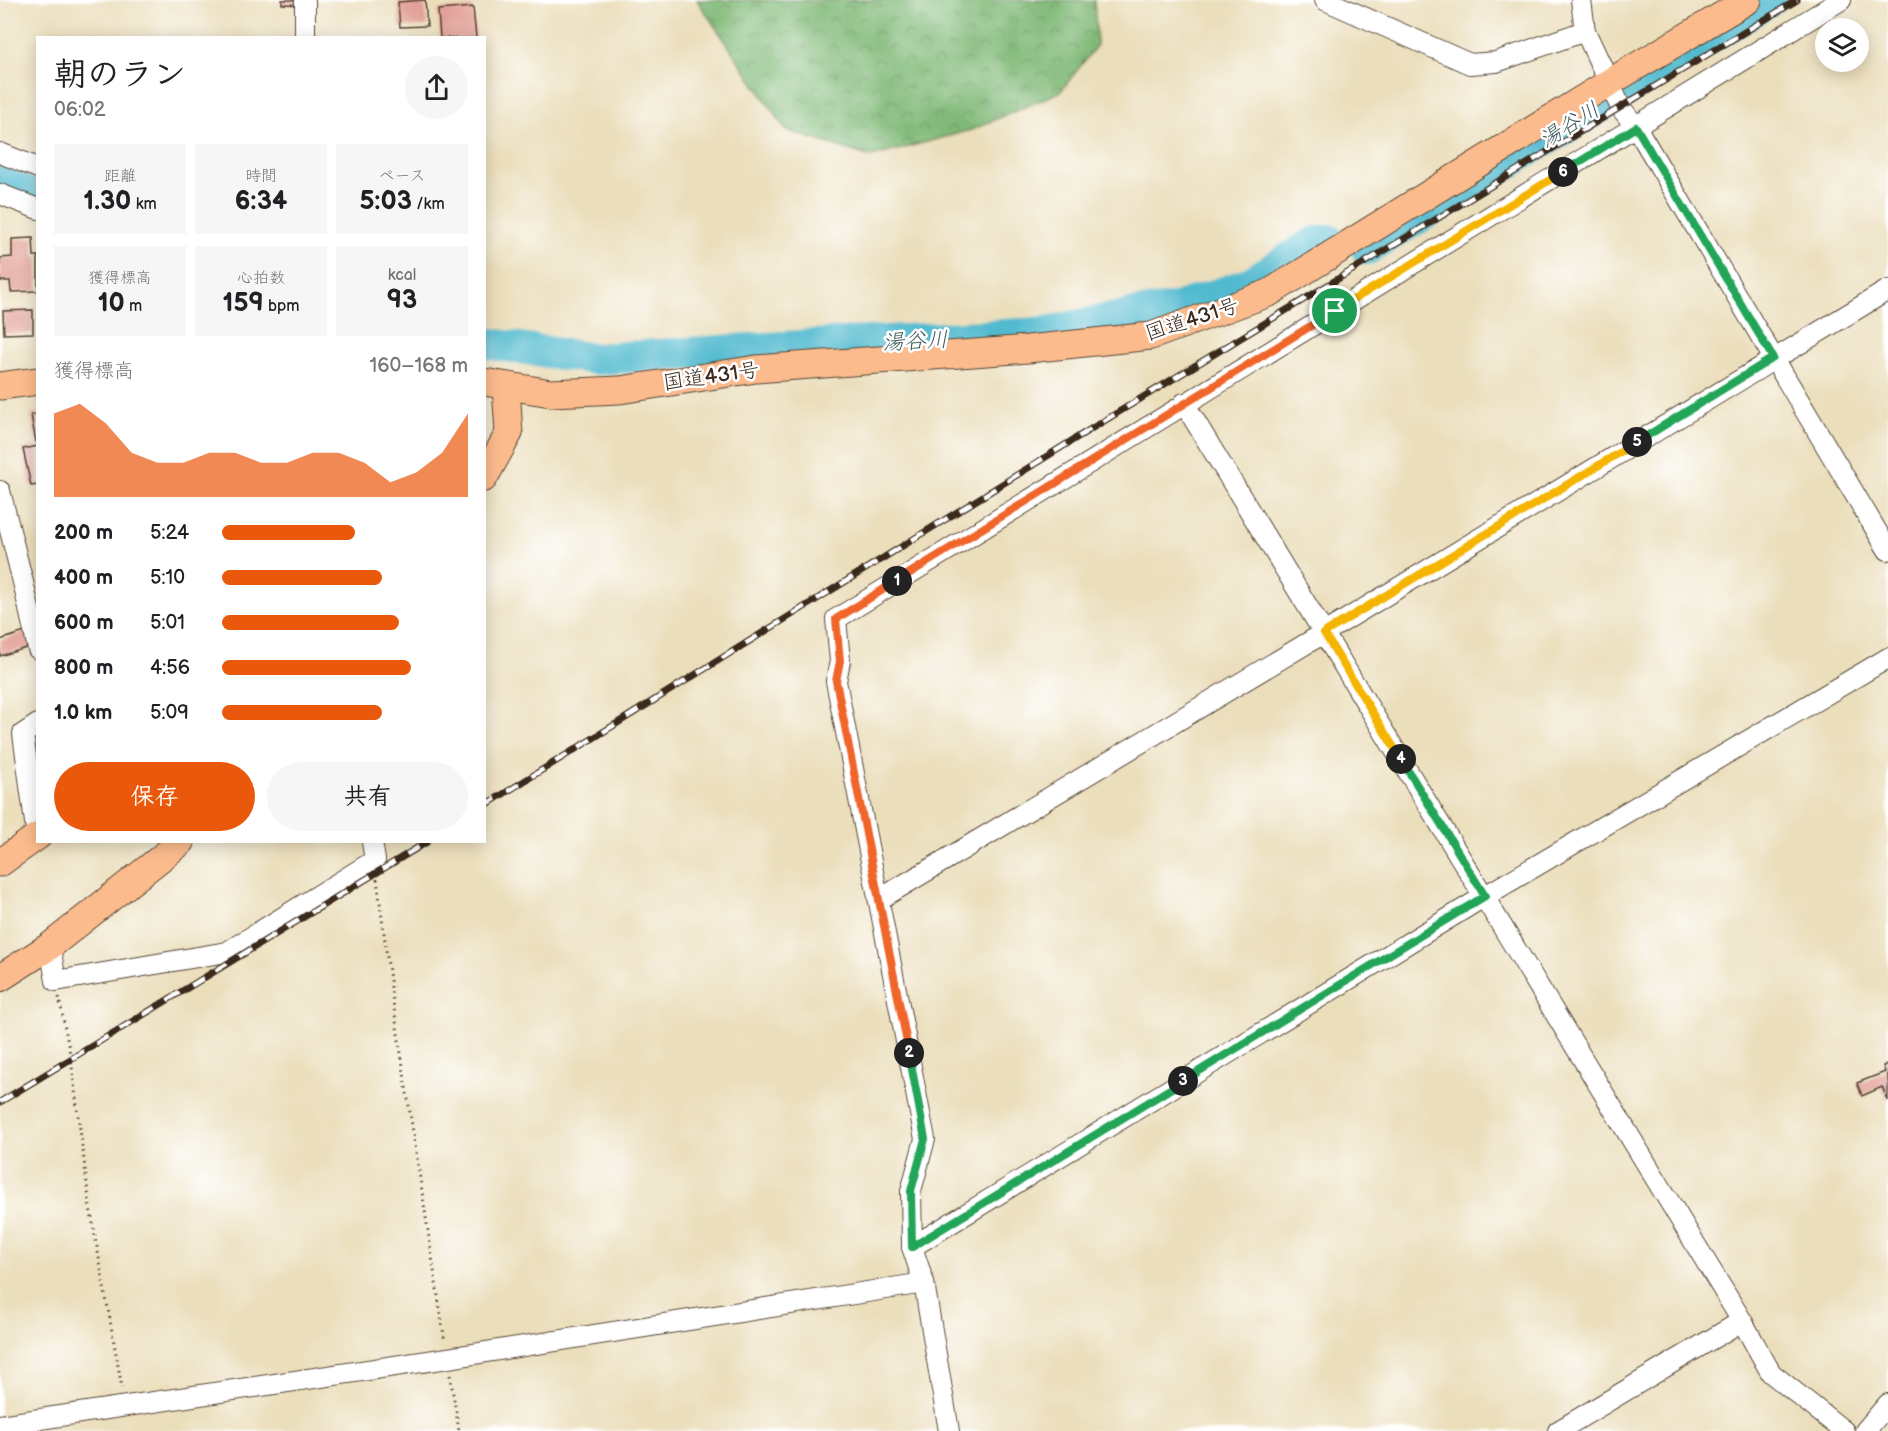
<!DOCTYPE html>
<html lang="ja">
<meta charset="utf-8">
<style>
body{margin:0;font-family:"Balsamiq Sans","Klee One",sans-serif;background:#f6f6f6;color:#202124;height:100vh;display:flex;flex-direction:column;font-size:22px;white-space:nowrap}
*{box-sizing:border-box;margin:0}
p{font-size:20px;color:#757577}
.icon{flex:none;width:33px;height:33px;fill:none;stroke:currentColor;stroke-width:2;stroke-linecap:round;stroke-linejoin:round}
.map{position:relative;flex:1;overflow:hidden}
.drawer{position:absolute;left:36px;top:36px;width:450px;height:807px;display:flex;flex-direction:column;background:#fff;border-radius:0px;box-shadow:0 3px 15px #0003}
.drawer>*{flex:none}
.tools{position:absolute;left:1815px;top:18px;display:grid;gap:12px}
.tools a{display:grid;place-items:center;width:54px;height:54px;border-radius:50%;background:#fff;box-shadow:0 3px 15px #0003;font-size:30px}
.pin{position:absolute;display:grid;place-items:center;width:51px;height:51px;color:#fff;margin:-26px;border:3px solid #fff;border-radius:50%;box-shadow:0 2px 6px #0007}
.km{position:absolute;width:30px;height:30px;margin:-15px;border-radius:50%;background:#222;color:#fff;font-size:16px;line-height:30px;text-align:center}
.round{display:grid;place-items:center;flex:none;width:63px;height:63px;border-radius:32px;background:#f6f6f6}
.overview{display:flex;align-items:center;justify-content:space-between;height:102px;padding:0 18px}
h1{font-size:33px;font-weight:600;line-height:45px}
.metrics{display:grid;grid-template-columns:repeat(3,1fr);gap:9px;height:102px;padding:6px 18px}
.metrics div{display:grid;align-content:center;border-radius:0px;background:#f6f6f6;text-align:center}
.metrics b{font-size:26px;font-weight:600}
.metrics small{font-size:16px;font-weight:400}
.metrics p{font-size:16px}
.chart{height:168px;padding:12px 18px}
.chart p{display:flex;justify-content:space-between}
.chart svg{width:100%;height:108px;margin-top:6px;fill:#ea580c;opacity:.7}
.action{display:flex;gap:12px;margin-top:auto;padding:12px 18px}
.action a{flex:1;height:69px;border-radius:36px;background:#ea580c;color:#fff;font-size:24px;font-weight:600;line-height:69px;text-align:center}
.action a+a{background:#f6f6f6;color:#202124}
ul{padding:0 18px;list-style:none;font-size:20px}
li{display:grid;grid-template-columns:96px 72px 1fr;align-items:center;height:45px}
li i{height:15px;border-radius:8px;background:#ea580c}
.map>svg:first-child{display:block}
.forest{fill:url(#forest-crowns);stroke:#5e724b;stroke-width:1.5}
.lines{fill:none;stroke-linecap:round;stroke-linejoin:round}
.river{stroke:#51bacf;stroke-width:32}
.building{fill:#e2a097}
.minor-casing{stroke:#554536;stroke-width:22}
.highway-casing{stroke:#554536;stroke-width:29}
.path{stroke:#554536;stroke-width:3;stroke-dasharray:1.5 4.5;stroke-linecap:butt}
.minor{stroke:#fff;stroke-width:20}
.highway{stroke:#fbbb8d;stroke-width:27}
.rail-casing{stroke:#3b2a1e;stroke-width:7}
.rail{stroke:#fff;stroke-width:4.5;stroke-dasharray:14;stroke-linecap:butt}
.split-1-casing{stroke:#fff;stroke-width:12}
.split-2-casing{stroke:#fff;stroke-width:12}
.split-3-casing{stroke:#fff;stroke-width:12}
.split-4-casing{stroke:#fff;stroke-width:12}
.split-5-casing{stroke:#fff;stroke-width:12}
.split-6-casing{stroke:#fff;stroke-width:12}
.split-7-casing{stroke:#fff;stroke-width:12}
.split-1{stroke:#f0652b;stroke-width:8}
.split-2{stroke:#f0652b;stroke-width:8}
.split-3{stroke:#22a559;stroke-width:8}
.split-4{stroke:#22a559;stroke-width:8}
.split-5{stroke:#f5b400;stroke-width:8}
.split-6{stroke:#22a559;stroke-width:8}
.split-7{stroke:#f5b400;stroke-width:8}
.labels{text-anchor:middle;stroke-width:5;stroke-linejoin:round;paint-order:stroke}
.street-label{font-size:21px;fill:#3b2a1e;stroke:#fff}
.water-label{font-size:22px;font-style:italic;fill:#435c5c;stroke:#fff}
</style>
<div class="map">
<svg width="1888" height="1431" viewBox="0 0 1888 1431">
<defs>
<pattern id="forest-crowns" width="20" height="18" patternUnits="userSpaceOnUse" patternTransform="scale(1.5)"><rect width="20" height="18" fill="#81ba78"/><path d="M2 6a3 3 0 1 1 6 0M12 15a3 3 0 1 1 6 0" fill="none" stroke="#6b9762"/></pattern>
</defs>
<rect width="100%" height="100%" fill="#fff"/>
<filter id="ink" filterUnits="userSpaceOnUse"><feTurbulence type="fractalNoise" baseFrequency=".0167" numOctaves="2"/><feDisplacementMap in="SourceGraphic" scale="12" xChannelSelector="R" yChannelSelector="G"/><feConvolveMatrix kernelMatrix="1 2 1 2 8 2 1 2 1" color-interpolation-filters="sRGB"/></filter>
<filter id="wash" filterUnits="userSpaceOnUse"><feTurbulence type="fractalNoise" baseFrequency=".008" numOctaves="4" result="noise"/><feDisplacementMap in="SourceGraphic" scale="24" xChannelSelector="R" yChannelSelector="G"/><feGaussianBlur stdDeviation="1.35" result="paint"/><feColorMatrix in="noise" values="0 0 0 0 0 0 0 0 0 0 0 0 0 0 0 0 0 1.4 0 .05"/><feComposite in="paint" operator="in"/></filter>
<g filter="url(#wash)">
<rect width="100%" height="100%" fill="#ebdebb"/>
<polygon class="forest" points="697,0 1094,0 1097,45 1060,92 971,130 871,157 786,130"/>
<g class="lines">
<g class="river">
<polyline points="0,182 38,197"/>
<polyline points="1367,249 1595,110 1770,0"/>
<polyline points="484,343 596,359 830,344 1042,333 1141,313 1174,309 1248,284 1313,243 1329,240"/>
</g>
</g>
<g id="blocks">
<g class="building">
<polygon points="282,0 305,0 305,5 282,4"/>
<polygon points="425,0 427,26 400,27 398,2"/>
<polygon points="473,7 476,38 440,38 438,10"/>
<polygon points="33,238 34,256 38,256 38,291 11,292 10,281 0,281 0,258 12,257 12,239"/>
<polygon points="33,310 33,333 4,334 3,311"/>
<polygon points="38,414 38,442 36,442 31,415"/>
<polygon points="38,446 38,485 31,486 23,449"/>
<polygon points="28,631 33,646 0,656 0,640"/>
<polygon points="1888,1063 1888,1101 1882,1087 1862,1096 1857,1083 1885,1072 1883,1066"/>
</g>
</g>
</g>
<g filter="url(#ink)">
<use href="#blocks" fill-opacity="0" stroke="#554536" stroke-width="1.5"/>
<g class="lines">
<g class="minor-casing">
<g id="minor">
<polyline points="1325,0 1470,64 1496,62 1585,31"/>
<polyline points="1581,0 1585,31 1621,108 1636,127 1888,550"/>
<polyline points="305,38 305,0"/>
<polyline points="0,153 38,168"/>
<polyline points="0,194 38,209"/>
<polyline points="1184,403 1742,1321 1771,1373 1844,1431"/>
<polyline points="0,491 23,582 38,649"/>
<polyline points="37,837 23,734 38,724"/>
<polyline points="880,899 1324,633 1888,290"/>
<polyline points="50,946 56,981 227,952 375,860 372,842"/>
<polyline points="912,1247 1485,896 1888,658"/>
<polyline points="0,1425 448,1358 924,1283"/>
<polyline points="949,1431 924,1283 912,1247 911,1191 925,1139 836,681 840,661 836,619 1841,0"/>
<polyline points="1558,1431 1742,1321"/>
<polyline points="1865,1431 1888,1404"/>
</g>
</g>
<g class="highway-casing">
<g id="highway">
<polyline points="484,382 551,393 620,390 756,369 1028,349 1151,336 1269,293 1610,82 1748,0"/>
<polyline points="0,386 38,381"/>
<polyline points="484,478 509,433 506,387"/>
<polyline points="0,863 38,836"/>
<polyline points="0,978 50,946 181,842"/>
</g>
</g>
<g class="path">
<polyline points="377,879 391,988 445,1342"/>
<polyline points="59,997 71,1059 90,1207 122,1388"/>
<polyline points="450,1375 459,1431"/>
</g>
<use href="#minor" class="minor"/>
<use href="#highway" class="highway"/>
<g class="rail-casing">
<g id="rail">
<polyline points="484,806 1094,427 1797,0"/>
<polyline points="0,1102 427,842"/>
</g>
</g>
<use href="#rail" class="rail"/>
</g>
</g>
<g class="lines" filter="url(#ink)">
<g class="split-1-casing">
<polyline id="split-1" points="897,581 1335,311"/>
</g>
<g class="split-2-casing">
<polyline id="split-2" points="897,581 836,619 840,661 836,681 909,1053"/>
</g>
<g class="split-3-casing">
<polyline id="split-3" points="909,1053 925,1139 911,1191 912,1247 1183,1081"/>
</g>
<g class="split-4-casing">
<polyline id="split-4" points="1183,1081 1485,896 1401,759"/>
</g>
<g class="split-5-casing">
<polyline id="split-5" points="1401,759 1324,633 1637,442"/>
</g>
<g class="split-6-casing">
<polyline id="split-6" points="1563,172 1636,127 1773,358 1637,442"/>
</g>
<g class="split-7-casing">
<polyline id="split-7" points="1335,311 1563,172"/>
</g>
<use href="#split-1" class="split-1"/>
<use href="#split-2" class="split-2"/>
<use href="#split-3" class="split-3"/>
<use href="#split-4" class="split-4"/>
<use href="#split-5" class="split-5"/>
<use href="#split-6" class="split-6"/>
<use href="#split-7" class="split-7"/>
</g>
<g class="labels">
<g class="street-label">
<text transform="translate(1192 319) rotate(-18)" y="7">国道431号</text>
<text transform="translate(711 376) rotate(-8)" y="7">国道431号</text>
</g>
<g class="water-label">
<text transform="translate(1569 124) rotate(-32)" y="8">湯谷川</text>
<text transform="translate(915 340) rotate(-3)" y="8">湯谷川</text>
</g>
</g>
</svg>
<div class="tools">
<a><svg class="icon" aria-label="layers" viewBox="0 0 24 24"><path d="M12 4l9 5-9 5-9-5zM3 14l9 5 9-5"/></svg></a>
</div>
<div class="pin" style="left:1335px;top:311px;background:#1e9e55"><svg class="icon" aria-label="arrive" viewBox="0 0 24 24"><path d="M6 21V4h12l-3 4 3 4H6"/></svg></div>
<b class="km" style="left:897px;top:581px">1</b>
<b class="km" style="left:909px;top:1053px">2</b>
<b class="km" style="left:1183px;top:1081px">3</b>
<b class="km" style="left:1401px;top:759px">4</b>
<b class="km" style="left:1637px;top:442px">5</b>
<b class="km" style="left:1563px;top:172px">6</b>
<section class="drawer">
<div class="overview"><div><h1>朝のラン</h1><p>06:02</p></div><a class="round"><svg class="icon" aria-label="share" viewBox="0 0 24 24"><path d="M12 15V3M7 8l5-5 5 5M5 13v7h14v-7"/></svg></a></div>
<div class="metrics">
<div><p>距離</p><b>1.30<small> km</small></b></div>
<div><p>時間</p><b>6:34</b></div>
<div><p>ペース</p><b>5:03<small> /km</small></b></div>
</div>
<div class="metrics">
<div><p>獲得標高</p><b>10<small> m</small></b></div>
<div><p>心拍数</p><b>159<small> bpm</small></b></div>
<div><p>kcal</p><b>93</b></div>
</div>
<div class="chart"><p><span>獲得標高</span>160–168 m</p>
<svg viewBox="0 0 160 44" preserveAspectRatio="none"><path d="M0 44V10L10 6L20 14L30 26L40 30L50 30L60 26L70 26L80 30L90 30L100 26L110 26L120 30L130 38L140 34L150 26L160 10V44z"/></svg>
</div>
<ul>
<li><b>200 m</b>5:24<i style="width:54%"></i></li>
<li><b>400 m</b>5:10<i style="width:65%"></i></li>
<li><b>600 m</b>5:01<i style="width:72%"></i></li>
<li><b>800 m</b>4:56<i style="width:77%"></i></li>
<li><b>1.0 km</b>5:09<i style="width:65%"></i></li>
</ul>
<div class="action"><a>保存</a><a>共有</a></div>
</section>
</div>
